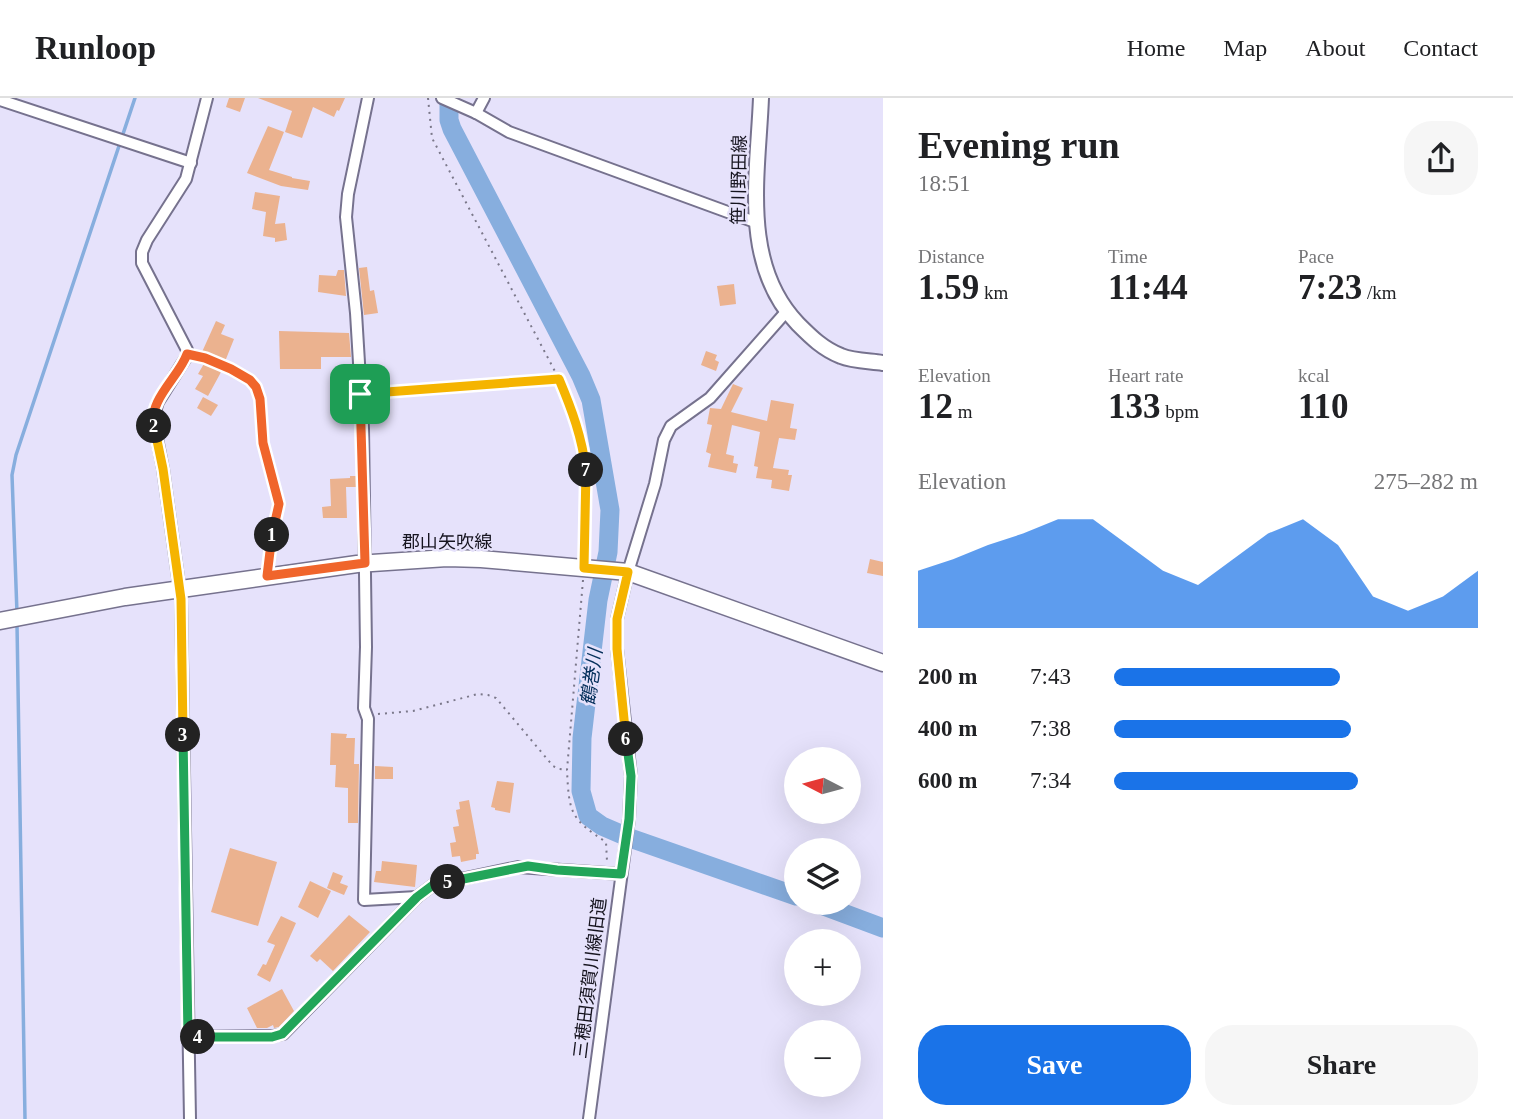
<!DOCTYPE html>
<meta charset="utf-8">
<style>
body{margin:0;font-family:"Times New Roman","Noto Sans JP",serif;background:#f6f6f6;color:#202124;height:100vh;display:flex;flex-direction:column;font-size:26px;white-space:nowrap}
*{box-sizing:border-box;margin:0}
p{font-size:23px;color:#757577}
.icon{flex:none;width:38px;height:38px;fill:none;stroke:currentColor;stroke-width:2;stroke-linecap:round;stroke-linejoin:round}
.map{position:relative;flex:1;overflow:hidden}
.details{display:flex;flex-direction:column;background:#fff;width:630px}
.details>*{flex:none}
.needle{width:46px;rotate:276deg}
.controls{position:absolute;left:784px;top:649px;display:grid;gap:14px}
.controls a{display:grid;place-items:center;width:77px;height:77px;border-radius:50%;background:#fff;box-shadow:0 7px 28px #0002;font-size:35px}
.pin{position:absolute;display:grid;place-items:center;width:60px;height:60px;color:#fff;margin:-30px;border-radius:14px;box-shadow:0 4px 10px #0006}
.km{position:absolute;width:35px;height:35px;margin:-18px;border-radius:50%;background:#222;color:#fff;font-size:19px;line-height:35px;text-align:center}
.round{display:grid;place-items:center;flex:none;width:74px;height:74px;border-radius:28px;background:#f6f6f6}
.overview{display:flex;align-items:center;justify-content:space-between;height:119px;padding:0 35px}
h1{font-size:38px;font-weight:700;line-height:52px}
.figures{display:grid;grid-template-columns:repeat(3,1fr);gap:10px;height:119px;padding:7px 35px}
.figures div{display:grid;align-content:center}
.figures b{font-size:35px;font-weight:700}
.figures small{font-size:19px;font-weight:400}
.figures p{font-size:19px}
.chart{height:196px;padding:14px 35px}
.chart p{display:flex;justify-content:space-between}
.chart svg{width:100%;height:126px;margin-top:7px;fill:#1a73e8;opacity:.7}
.cta{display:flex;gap:14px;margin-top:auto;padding:14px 35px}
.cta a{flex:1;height:80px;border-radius:28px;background:#1a73e8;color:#fff;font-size:28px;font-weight:700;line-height:80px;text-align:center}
.cta a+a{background:#f6f6f6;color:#202124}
ul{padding:0 35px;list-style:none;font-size:23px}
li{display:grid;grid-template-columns:112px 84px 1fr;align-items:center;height:52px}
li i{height:18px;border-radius:9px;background:#1a73e8}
header{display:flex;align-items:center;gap:42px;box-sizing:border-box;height:98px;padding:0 35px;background:#fff;border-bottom:2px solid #e0e0e0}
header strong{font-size:33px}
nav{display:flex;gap:38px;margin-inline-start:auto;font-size:24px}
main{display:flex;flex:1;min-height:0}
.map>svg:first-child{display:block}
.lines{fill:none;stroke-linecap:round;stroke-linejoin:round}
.stream{stroke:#87aede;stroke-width:3.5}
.river{stroke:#87aede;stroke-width:19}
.building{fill:#ebb28f}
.street-casing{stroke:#76728e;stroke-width:14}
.secondary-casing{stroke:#76728e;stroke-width:18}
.primary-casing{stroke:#76728e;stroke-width:19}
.path{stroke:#7b788a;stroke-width:2;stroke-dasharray:2 5;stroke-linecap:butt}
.street{stroke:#fff;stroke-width:10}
.secondary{stroke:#fff;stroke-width:14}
.primary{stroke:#fff;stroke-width:16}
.split-1-casing{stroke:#fff;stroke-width:14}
.split-2-casing{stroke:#fff;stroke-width:14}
.split-3-casing{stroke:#fff;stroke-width:14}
.split-4-casing{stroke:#fff;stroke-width:14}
.split-5-casing{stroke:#fff;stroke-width:14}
.split-6-casing{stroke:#fff;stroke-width:14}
.split-7-casing{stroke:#fff;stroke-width:14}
.split-8-casing{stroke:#fff;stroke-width:14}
.split-1{stroke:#f0652b;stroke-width:9}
.split-2{stroke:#f0652b;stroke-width:9}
.split-3{stroke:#f5b400;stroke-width:9}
.split-4{stroke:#22a559;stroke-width:9}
.split-5{stroke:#22a559;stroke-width:9}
.split-6{stroke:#22a559;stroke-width:9}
.split-7{stroke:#f5b400;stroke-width:9}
.split-8{stroke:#f5b400;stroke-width:9}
.labels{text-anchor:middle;stroke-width:5;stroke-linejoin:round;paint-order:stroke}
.street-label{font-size:18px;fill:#16141f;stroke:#e6e2fb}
.water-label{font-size:19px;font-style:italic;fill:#042f5a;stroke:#e6e2fb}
</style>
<header>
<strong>Runloop</strong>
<nav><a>Home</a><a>Map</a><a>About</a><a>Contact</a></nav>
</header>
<main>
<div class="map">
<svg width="883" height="1021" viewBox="0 0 883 1021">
<rect width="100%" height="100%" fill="#e6e2fb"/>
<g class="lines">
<g class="stream">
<polyline points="17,515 12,377 16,357 135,0"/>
<polyline points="17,526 25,1021"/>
</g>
<g class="river">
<polyline points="449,0 449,22 452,31 581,278 591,302 610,412 608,454 598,502 582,640 581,693 588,718 602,728 630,740 796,798"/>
<polyline points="816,805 883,830"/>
</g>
</g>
<g class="building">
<polygon points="229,0 245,0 240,14 226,9"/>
<polygon points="258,0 345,0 339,13 337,12 334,19 313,9 302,40 285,34 292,13"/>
<polygon points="268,28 284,34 269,72 292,79 292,80 310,83 308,92 281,88 247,75"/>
<polygon points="255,94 280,98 275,126 285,125 287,142 275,144 275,140 263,138 266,114 252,111"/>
<polygon points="367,169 370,193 374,192 378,215 364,217 359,170"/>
<polygon points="338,172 344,172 346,198 318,194 319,177 336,178"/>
<polygon points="734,186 736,206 720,208 717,188"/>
<polygon points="216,223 225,227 221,236 234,241 220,276 208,298 195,291 203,278 198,276 209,257 202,254"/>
<polygon points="279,233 349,235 351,259 321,259 321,271 280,271"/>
<polygon points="706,253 717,257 715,262 719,264 716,273 701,267"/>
<polygon points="733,286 743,290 731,314 767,323 771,302 794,306 790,330 797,331 795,342 779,340 773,370 789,372 788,377 792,377 789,393 771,390 772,382 756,380 758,369 754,368 760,334 732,327 726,356 734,358 733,365 738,366 736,375 708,369 711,356 706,354 712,327 707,326 710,310 721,311"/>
<polygon points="203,299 218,307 211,318 197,310"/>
<polygon points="350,378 356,378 356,389 346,389 347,420 323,420 322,409 331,408 330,381 350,380"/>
<polygon points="870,461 883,464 883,478 867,475"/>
<polygon points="331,635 347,636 346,640 355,640 354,666 359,666 358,725 348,725 348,690 335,689 336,667 330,667"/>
<polygon points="375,668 393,669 393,681 375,681"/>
<polygon points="497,683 514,685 510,715 495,712 495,710 491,709"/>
<polygon points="469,702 479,756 476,756 476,761 461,764 460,758 452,759 450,745 456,744 453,729 459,728 456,712 460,711 459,704"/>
<polygon points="230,750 277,764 258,828 211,814"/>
<polygon points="382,763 417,767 415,789 374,784 376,773 381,773"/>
<polygon points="333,774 343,778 340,785 348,788 344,797 327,790"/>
<polygon points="310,783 331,793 318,820 298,809"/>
<polygon points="349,817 370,834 333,873 320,861 317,864 310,858"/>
<polygon points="281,818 296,825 270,884 257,877 263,866 266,867 275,847 267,844"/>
<polygon points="282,891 294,913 279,929 274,930 273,927 267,930 257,930 247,910"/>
</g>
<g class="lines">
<g class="street-casing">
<g id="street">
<polyline points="368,0 348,96 346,119 356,215 363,331 366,549 364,610 368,621 364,802 417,799"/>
<polyline points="442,0 476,15 509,34 755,124"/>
<polyline points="0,2 191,65"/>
<polyline points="476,15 484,0"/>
<polyline points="188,939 273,938 283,936 417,799 433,787 518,769 621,776"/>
<polyline points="190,1021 181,501 163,371 153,320 158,304 187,258 187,252 142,165 142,154 147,142 186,81 207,0"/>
<polyline points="589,1021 629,721 631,678 617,551 617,521 628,474 655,386 664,342 671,328 710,300 786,214"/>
</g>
</g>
<g class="secondary-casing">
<path id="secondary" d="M 761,0 C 758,76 740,166 798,226 C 811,239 823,251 841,258 C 853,263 870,263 883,265"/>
</g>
<g class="primary-casing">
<polyline id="primary" points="0,523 125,499 357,466 447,460 481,461 628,474 883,565"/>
</g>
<g class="path">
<path d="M 428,0 L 432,40 L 559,281 C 568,303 579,324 583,347 C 589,383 586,419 585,455"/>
<polyline points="197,258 242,277 256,289 260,301 263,345 279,406 267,467"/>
<polyline points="372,295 558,282"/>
<path d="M 583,482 L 567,672 C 569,716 571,721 606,744 L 607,763"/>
<polyline points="378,616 413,613 478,596 488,597 496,600 553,668 559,671 567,672"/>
</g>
<use href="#street" class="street"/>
<use href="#secondary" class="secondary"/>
<use href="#primary" class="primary"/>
</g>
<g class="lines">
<g class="split-1-casing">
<polyline id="split-1" points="272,437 267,478 365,465 360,296"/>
</g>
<g class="split-2-casing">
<path id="split-2" d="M 154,328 C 148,302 179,279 187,256 L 205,260 L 231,271 L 250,282 L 256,289 L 260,301 L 263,345 L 279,406 L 272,437"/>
</g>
<g class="split-3-casing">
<polyline id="split-3" points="154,328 163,371 181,501 183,637"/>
</g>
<g class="split-4-casing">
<polyline id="split-4" points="183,637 188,939 198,939"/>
</g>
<g class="split-5-casing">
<polyline id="split-5" points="198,939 272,939 282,936 417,799 433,787 448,784"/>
</g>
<g class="split-6-casing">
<polyline id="split-6" points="448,784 528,768 557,772 621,776 629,721 631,678 626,641"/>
</g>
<g class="split-7-casing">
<polyline id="split-7" points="586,372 584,470 628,474 617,521 617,551 626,641"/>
</g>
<g class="split-8-casing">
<path id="split-8" d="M 360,296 L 559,281 C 572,312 582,339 586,372"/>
</g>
<use href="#split-1" class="split-1"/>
<use href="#split-2" class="split-2"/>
<use href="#split-3" class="split-3"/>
<use href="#split-4" class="split-4"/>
<use href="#split-5" class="split-5"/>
<use href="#split-6" class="split-6"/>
<use href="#split-7" class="split-7"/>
<use href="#split-8" class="split-8"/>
</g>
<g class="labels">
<g class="street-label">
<text transform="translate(739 82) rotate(-89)" y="6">笹川野田線</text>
<text x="447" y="450">郡山矢吹線</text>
<text transform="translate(590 880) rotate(-83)" y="6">三穂田須賀川線旧道</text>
</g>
<g class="water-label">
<text transform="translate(591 579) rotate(-82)" y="7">鶴巻川</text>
</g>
</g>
</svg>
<div class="controls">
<a><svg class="needle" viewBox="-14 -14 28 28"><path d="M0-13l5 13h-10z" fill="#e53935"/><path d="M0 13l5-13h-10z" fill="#757577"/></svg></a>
<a><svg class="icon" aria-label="layers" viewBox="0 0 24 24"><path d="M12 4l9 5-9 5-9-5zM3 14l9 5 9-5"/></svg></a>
<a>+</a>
<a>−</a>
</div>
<div class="pin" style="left:360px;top:296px;background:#1e9e55"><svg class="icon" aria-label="arrive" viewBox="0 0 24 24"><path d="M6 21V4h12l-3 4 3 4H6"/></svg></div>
<b class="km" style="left:272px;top:437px">1</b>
<b class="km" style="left:154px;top:328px">2</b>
<b class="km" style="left:183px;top:637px">3</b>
<b class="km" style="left:198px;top:939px">4</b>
<b class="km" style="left:448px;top:784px">5</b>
<b class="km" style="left:626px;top:641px">6</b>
<b class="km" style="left:586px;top:372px">7</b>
</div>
<section class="details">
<div class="overview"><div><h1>Evening run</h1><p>18:51</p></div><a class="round"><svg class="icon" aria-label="share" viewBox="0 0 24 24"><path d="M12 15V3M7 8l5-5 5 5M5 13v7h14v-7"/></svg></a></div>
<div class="figures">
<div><p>Distance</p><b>1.59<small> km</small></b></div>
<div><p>Time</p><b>11:44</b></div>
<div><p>Pace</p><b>7:23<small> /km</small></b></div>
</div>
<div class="figures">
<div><p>Elevation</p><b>12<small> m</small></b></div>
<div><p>Heart rate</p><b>133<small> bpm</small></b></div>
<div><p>kcal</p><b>110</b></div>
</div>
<div class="chart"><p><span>Elevation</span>275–282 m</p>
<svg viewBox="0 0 160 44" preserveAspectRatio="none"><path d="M0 44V24L10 20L20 15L30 11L40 6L50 6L60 15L70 24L80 29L90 20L100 11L110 6L120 15L130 33L140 38L150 33L160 24V44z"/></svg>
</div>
<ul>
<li><b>200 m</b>7:43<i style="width:62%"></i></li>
<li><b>400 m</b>7:38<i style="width:65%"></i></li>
<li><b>600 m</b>7:34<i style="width:67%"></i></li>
</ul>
<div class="cta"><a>Save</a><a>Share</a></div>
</section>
</main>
